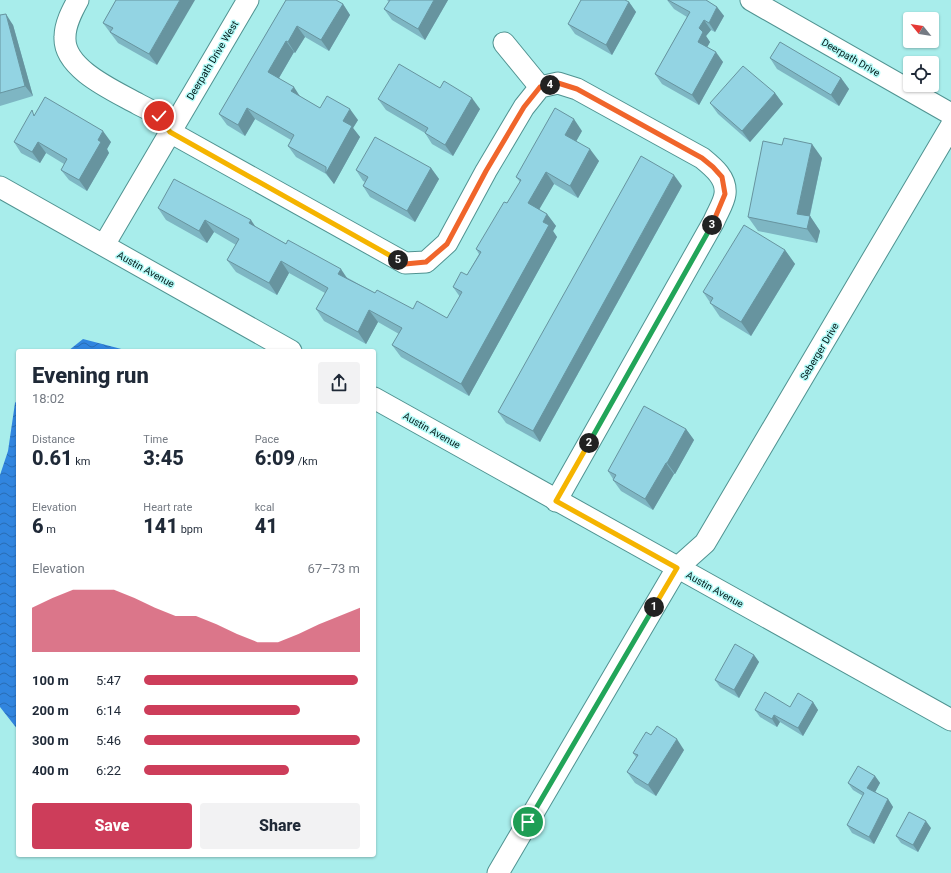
<!DOCTYPE html>
<meta charset="utf-8">
<style>
body{margin:0;font-family:Roboto,sans-serif;background:#f2f2f3;color:#1f2937;height:100vh;display:flex;flex-direction:column;font-size:15px;white-space:nowrap}
*{box-sizing:border-box;margin:0}
p{font-size:13px;color:#747a83}
.icon{flex:none;width:22px;height:22px;fill:none;stroke:currentColor;stroke-width:2;stroke-linecap:round;stroke-linejoin:round}
.map{position:relative;flex:1;overflow:hidden}
.details{position:absolute;left:16px;top:349px;width:360px;height:508px;display:flex;flex-direction:column;background:#fff;border-radius:4px;box-shadow:0 1px 3px #0004}
.details>*{flex:none}
.needle{width:26px;rotate:300deg}
.tools{position:absolute;left:903px;top:12px;display:grid;gap:8px}
.tools a{display:grid;place-items:center;width:36px;height:36px;border-radius:4px;background:#fff;box-shadow:0 1px 3px #0004;font-size:20px}
.pin{position:absolute;display:grid;place-items:center;width:34px;height:34px;color:#fff;margin:-17px;border:2px solid #fff;border-radius:50%;box-shadow:0 1px 4px #0007}
.km{position:absolute;width:20px;height:20px;margin:-10px;border-radius:50%;background:#222;color:#fff;font-size:11px;line-height:20px;text-align:center}
.round{display:grid;place-items:center;flex:none;width:42px;height:42px;border-radius:4px;background:#f2f2f3}
.head{display:flex;align-items:center;justify-content:space-between;height:68px;padding:0 16px}
h1{font-size:22px;font-weight:800;line-height:30px}
.stats{display:grid;grid-template-columns:repeat(3,1fr);gap:6px;height:68px;padding:4px 16px}
.stats div{display:grid;align-content:center}
.stats b{font-size:20px;font-weight:800}
.stats small{font-size:11px;font-weight:400}
.stats p{font-size:11px}
.chart{height:112px;padding:8px 16px}
.chart p{display:flex;justify-content:space-between}
.chart svg{width:100%;height:72px;margin-top:4px;fill:#cd3d5a;opacity:.7}
.primary-button{display:flex;gap:8px;margin-top:auto;padding:8px 16px}
.primary-button a{flex:1;height:46px;border-radius:4px;background:#cd3d5a;color:#fff;font-size:16px;font-weight:800;line-height:46px;text-align:center}
.primary-button a+a{background:#f2f2f3;color:#1f2937}
ul{padding:0 16px;list-style:none;font-size:13px}
li{display:grid;grid-template-columns:64px 48px 1fr;align-items:center;height:30px}
li i{height:10px;border-radius:5px;background:#cd3d5a}
.map>svg:first-child{display:block}
.water{fill:url(#water-waves)}
.lines{fill:none;stroke-linecap:round;stroke-linejoin:round}
.minor-casing{stroke:#509391;stroke-width:23}
.minor{stroke:#fff;stroke-width:21}
.wall{fill:#7eb6c3}
.shaded-wall{fill:#67949f}
.building{fill:#93d4e3;stroke:#67949f}
.split-1-casing{stroke:#fff;stroke-width:8}
.split-2-casing{stroke:#fff;stroke-width:8}
.split-3-casing{stroke:#fff;stroke-width:8}
.split-4-casing{stroke:#fff;stroke-width:8}
.split-5-casing{stroke:#fff;stroke-width:8}
.split-6-casing{stroke:#fff;stroke-width:8}
.split-1{stroke:#22a559;stroke-width:5}
.split-2{stroke:#f5b400;stroke-width:5}
.split-3{stroke:#22a559;stroke-width:5}
.split-4{stroke:#f0652b;stroke-width:5}
.split-5{stroke:#f0652b;stroke-width:5}
.split-6{stroke:#f5b400;stroke-width:5}
.labels{text-anchor:middle;stroke-width:3;stroke-linejoin:round;paint-order:stroke}
.street-label{font-size:10px;fill:#001919;stroke:#b5fbf8}
</style>
<div class="map">
<svg width="951" height="873" viewBox="0 0 951 873">
<defs>
<pattern id="water-waves" width="16" height="10" patternUnits="userSpaceOnUse"><rect width="16" height="10" fill="#3185df"/><path d="M0 5q4-4 8 0t8 0" fill="none" stroke="#276cb4"/></pattern>
</defs>
<rect width="100%" height="100%" fill="#a8edeb"/>
<g class="water">
<polygon points="83,339 129,351 68,351"/>
<polygon points="18,399 18,730 0,707 0,475 8,451 15,403"/>
</g>
<g class="lines">
<g class="minor-casing">
<g id="minor">
<path d="M 78,0 C 72,11 65,24 65,37 C 63,69 115,91 138,104 C 145,108 154,111 159,117 C 163,121 166,127 170,132 L 405,263 L 426,262 L 447,243 L 486,171 L 524,107 L 540,87 L 558,83 L 577,89 L 702,158 C 713,167 727,178 725,194 C 724,203 717,213 714,221 L 556,501"/>
<polyline points="751,0 951,114"/>
<polyline points="504,43 540,87"/>
<polyline points="0,187 291,351"/>
<polyline points="104,245 248,0"/>
<polyline points="374,398 951,720"/>
<polyline points="498,873 677,568 705,543 951,126"/>
</g>
</g>
<use href="#minor" class="minor"/>
</g>
<g class="wall">
<polygon points="116,0 157,65 118,43 103,23"/>
<polygon points="286,0 343,4 350,15 329,51 305,37 295,53 294,52 279,78 301,97 320,108 358,120 353,128 360,137 334,184 326,174 296,157 288,146 291,140 255,119 245,136 227,125 219,114"/>
<polygon points="387,0 448,0 425,40 392,20 384,9 389,2"/>
<polygon points="667,0 706,0 717,7 724,16 715,32 711,30 706,36 710,42 707,47 723,62 699,105 662,84 655,74 687,17 674,9"/>
<polygon points="629,2 636,12 612,55 575,34 568,24"/>
<polygon points="0,15 13,25 33,96 0,106"/>
<polygon points="770,58 841,78 849,89 839,106 777,69"/>
<polygon points="440,88 480,109 453,156 432,144 425,133 386,110 378,99"/>
<polygon points="775,93 783,104 750,142 718,114 710,103"/>
<polygon points="35,114 111,142 107,149 109,153 87,191 69,180 61,170 64,164 46,153 40,163 21,153 14,142"/>
<polygon points="582,131 576,141 599,161 578,198 554,184 539,209 547,214 556,226 553,231 557,237 469,396 401,357 392,345 399,334 378,322 366,344 324,321 316,309 325,293 289,273 277,295 236,272 227,260 236,245 214,232 207,243 166,220 158,208 256,227 375,293 413,309 447,318 460,297 453,287 467,275 479,254 476,249 507,203 520,182 516,177"/>
<polygon points="822,158 810,216 820,231 817,243 758,231 748,217"/>
<polygon points="431,168 439,179 415,222 370,197 363,186 365,182 363,181 356,170"/>
<polygon points="682,186 540,442 506,423 498,412"/>
<polygon points="785,250 795,264 751,336 720,317 703,292"/>
<polygon points="686,429 694,440 675,474 674,474 653,510 621,491 613,480 613,479 608,471"/>
<polygon points="754,655 759,662 739,698 720,687 715,680"/>
<polygon points="813,702 818,710 803,736 780,722 777,727 760,717 755,710 790,707"/>
<polygon points="651,735 684,750 656,796 635,783 627,772 636,757 633,753"/>
<polygon points="875,776 880,783 875,792 888,799 893,807 874,844 852,833 847,825 863,796 853,790 848,783"/>
<polygon points="931,828 918,852 901,843 896,836"/>
</g>
<g class="shaded-wall">
<polygon points="180,0 195,0 157,65 149,54"/>
<polygon points="434,0 448,0 425,40 418,29"/>
<polygon points="629,2 636,12 612,55 606,45"/>
<polygon points="343,4 350,15 329,51 321,40"/>
<polygon points="717,7 724,16 715,32 709,23"/>
<polygon points="6,14 13,25 33,96 25,86"/>
<polygon points="704,20 711,30 706,36 710,42 705,51 698,42 699,28"/>
<polygon points="297,26 305,37 295,53 288,42"/>
<polygon points="286,41 294,52 276,83 268,72"/>
<polygon points="716,52 723,62 699,105 692,95"/>
<polygon points="841,78 849,89 839,106 831,95"/>
<polygon points="294,87 301,98 291,91"/>
<polygon points="775,93 783,104 750,142 742,131"/>
<polygon points="472,98 480,109 453,156 445,145"/>
<polygon points="247,108 255,119 245,136 238,125"/>
<polygon points="350,109 358,120 353,128 360,137 334,184 326,173 343,121"/>
<polygon points="574,119 582,131 573,147 565,135"/>
<polygon points="103,131 111,142 107,149 109,153 87,191 79,180 98,140"/>
<polygon points="38,142 46,153 40,163 32,152"/>
<polygon points="812,144 822,158 807,228 797,214"/>
<polygon points="590,149 599,161 578,198 570,186"/>
<polygon points="431,168 439,179 415,222 407,211"/>
<polygon points="546,172 554,184 536,215 528,203"/>
<polygon points="674,175 682,186 540,442 533,431"/>
<polygon points="547,214 556,226 553,231 557,237 469,396 461,384"/>
<polygon points="810,216 820,231 817,243 807,229"/>
<polygon points="205,220 214,232 207,243 199,231"/>
<polygon points="251,220 259,232 249,223"/>
<polygon points="785,250 795,264 751,336 741,322"/>
<polygon points="281,261 289,273 277,295 269,283"/>
<polygon points="341,269 349,281 338,274"/>
<polygon points="369,310 378,322 366,344 358,332"/>
<polygon points="686,429 694,440 675,474 667,463"/>
<polygon points="666,463 674,474 653,510 645,499"/>
<polygon points="754,655 759,662 739,698 734,690"/>
<polygon points="813,702 818,710 803,736 798,728"/>
<polygon points="774,715 780,722 777,727 772,719"/>
<polygon points="677,739 684,750 656,796 648,785"/>
<polygon points="875,776 880,783 873,796 867,788"/>
<polygon points="888,799 893,807 874,844 869,837"/>
<polygon points="926,821 931,828 918,852 913,845"/>
</g>
<g class="building">
<polygon points="116,0 180,0 149,54 110,32 113,28 103,23"/>
<polygon points="286,0 336,0 343,4 321,40 297,26 288,42 286,41 268,72 294,87 291,91 320,108 327,96 350,109 343,121 352,126 326,173 326,167 288,146 294,135 247,108 238,125 219,114"/>
<polygon points="390,0 434,0 418,29 384,9"/>
<polygon points="581,0 625,0 629,2 606,45 568,24"/>
<polygon points="668,0 706,0 717,7 709,23 704,20 699,28 703,32 698,42 716,52 692,95 655,74 690,12"/>
<polygon points="6,14 25,86 0,93 0,15"/>
<polygon points="780,42 841,78 831,95 770,58"/>
<polygon points="399,64 440,88 444,81 472,98 445,145 425,133 428,128 378,99"/>
<polygon points="743,66 775,93 742,131 710,103"/>
<polygon points="45,97 103,131 98,140 101,142 79,180 61,170 67,159 38,142 32,152 14,142 32,110 34,116"/>
<polygon points="555,108 574,119 565,135 590,149 570,186 546,172 528,203 547,214 543,222 549,225 461,384 392,345 402,328 369,310 358,332 316,309 328,288 281,261 269,283 227,260 239,239 205,220 199,231 158,208 174,179 251,220 249,223 286,244 288,240 341,269 338,274 375,293 377,290 413,309 417,301 447,318 462,292 453,287 461,272 467,275 481,252 476,249 504,202 507,203 521,180 516,177"/>
<polygon points="375,137 431,168 407,211 363,186 368,177 356,170"/>
<polygon points="784,138 812,144 797,214 810,216 807,229 748,217 763,141 782,145"/>
<polygon points="641,156 674,175 533,431 498,412"/>
<polygon points="744,225 785,250 741,322 710,303 713,298 703,292"/>
<polygon points="644,406 686,429 667,463 666,463 645,499 613,480 616,475 608,471"/>
<polygon points="735,644 754,655 734,690 715,680"/>
<polygon points="765,692 790,707 798,693 813,702 798,728 774,715 772,719 755,710"/>
<polygon points="657,726 677,739 648,785 627,772 638,755 633,753 646,732 651,735"/>
<polygon points="858,766 875,776 867,788 888,799 869,837 847,825 864,793 848,783"/>
<polygon points="909,812 926,821 913,845 896,836"/>
</g>
<g class="lines">
<g class="split-1-casing">
<polyline id="split-1" points="528,822 654,607"/>
</g>
<g class="split-2-casing">
<polyline id="split-2" points="589,443 556,501 677,568 654,607"/>
</g>
<g class="split-3-casing">
<polyline id="split-3" points="589,443 712,225"/>
</g>
<g class="split-4-casing">
<polyline id="split-4" points="550,85 558,83 577,89 702,158 713,167 722,177 725,194 712,225"/>
</g>
<g class="split-5-casing">
<polyline id="split-5" points="398,260 405,264 426,262 447,244 486,171 524,107 540,87 550,85"/>
</g>
<g class="split-6-casing">
<polyline id="split-6" points="159,116 170,132 398,260"/>
</g>
<use href="#split-1" class="split-1"/>
<use href="#split-2" class="split-2"/>
<use href="#split-3" class="split-3"/>
<use href="#split-4" class="split-4"/>
<use href="#split-5" class="split-5"/>
<use href="#split-6" class="split-6"/>
</g>
<g class="labels">
<g class="street-label">
<text transform="translate(851 57) rotate(30)" y="4">Deerpath Drive</text>
<text transform="translate(212 60) rotate(-59)" y="4">Deerpath Drive West</text>
<text transform="translate(146 269) rotate(29)" y="4">Austin Avenue</text>
<text transform="translate(819 351) rotate(-59)" y="4">Seberger Drive</text>
<text transform="translate(432 430) rotate(29)" y="4">Austin Avenue</text>
<text transform="translate(715 589) rotate(29)" y="4">Austin Avenue</text>
</g>
</g>
</svg>
<div class="tools">
<a><svg class="needle" viewBox="-14 -14 28 28"><path d="M0-13l5 13h-10z" fill="#e53935"/><path d="M0 13l5-13h-10z" fill="#747a83"/></svg></a>
<a><svg class="icon" aria-label="locate" viewBox="0 0 24 24"><circle cx="12" cy="12" r="6"/><path d="M12 2v4M12 18v4M2 12h4M18 12h4"/></svg></a>
</div>
<div class="pin" style="left:528px;top:822px;background:#1e9e55"><svg class="icon" aria-label="arrive" viewBox="0 0 24 24"><path d="M6 21V4h12l-3 4 3 4H6"/></svg></div>
<div class="pin" style="left:159px;top:116px;background:#d93025"><svg class="icon" aria-label="check" viewBox="0 0 24 24"><path d="M5 12l5 5 9-10"/></svg></div>
<b class="km" style="left:654px;top:607px">1</b>
<b class="km" style="left:589px;top:443px">2</b>
<b class="km" style="left:712px;top:225px">3</b>
<b class="km" style="left:550px;top:85px">4</b>
<b class="km" style="left:398px;top:260px">5</b>
<section class="details">
<div class="head"><div><h1>Evening run</h1><p>18:02</p></div><a class="round"><svg class="icon" aria-label="share" viewBox="0 0 24 24"><path d="M12 15V3M7 8l5-5 5 5M5 13v7h14v-7"/></svg></a></div>
<div class="stats">
<div><p>Distance</p><b>0.61<small> km</small></b></div>
<div><p>Time</p><b>3:45</b></div>
<div><p>Pace</p><b>6:09<small> /km</small></b></div>
</div>
<div class="stats">
<div><p>Elevation</p><b>6<small> m</small></b></div>
<div><p>Heart rate</p><b>141<small> bpm</small></b></div>
<div><p>kcal</p><b>41</b></div>
</div>
<div class="chart"><p><span>Elevation</span>67–73 m</p>
<svg viewBox="0 0 160 44" preserveAspectRatio="none"><path d="M0 44V17L10 11L20 6L30 6L40 6L50 11L60 17L70 22L80 22L90 27L100 33L110 38L120 38L130 33L140 27L150 22L160 17V44z"/></svg>
</div>
<ul>
<li><b>100 m</b>5:47<i style="width:99%"></i></li>
<li><b>200 m</b>6:14<i style="width:72%"></i></li>
<li><b>300 m</b>5:46<i style="width:100%"></i></li>
<li><b>400 m</b>6:22<i style="width:67%"></i></li>
</ul>
<div class="primary-button"><a>Save</a><a>Share</a></div>
</section>
</div>
